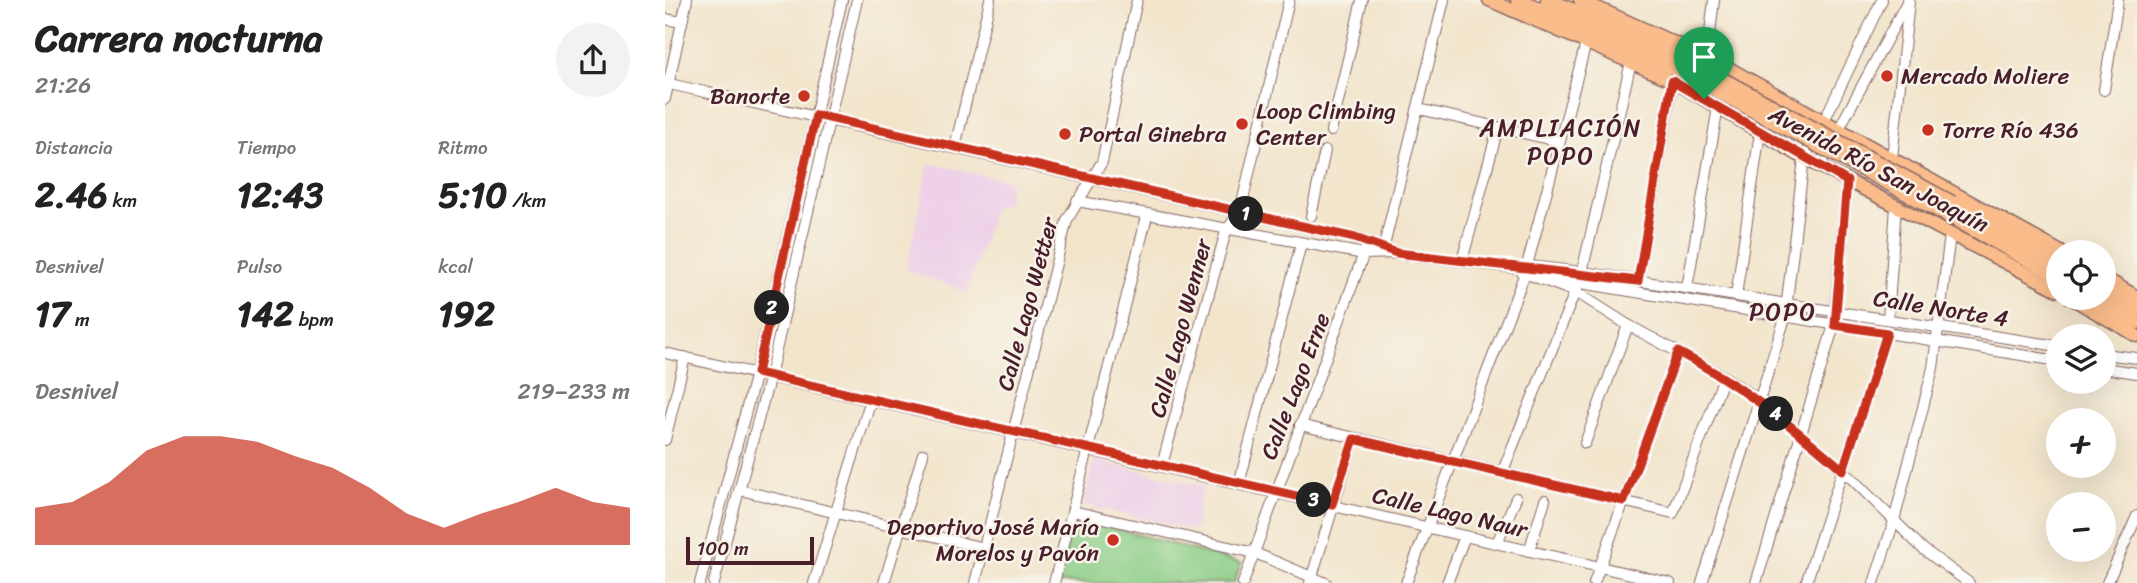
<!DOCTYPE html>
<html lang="es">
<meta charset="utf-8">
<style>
body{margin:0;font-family:Sriracha,sans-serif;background:#f2f2f2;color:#222;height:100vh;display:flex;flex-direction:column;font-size:26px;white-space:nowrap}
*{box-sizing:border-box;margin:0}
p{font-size:23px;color:#767676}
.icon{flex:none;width:38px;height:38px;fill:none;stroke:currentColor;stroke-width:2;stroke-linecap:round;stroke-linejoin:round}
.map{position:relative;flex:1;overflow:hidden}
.side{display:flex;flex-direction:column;background:#fff;width:665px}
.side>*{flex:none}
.tools{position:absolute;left:1381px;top:240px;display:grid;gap:14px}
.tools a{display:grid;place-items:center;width:70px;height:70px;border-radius:50%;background:#fff;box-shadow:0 7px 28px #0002;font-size:35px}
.scale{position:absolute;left:21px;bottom:18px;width:128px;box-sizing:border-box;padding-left:7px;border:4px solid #4a1f2b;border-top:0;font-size:19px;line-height:24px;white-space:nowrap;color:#4a1f2b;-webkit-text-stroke:5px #f7f3e8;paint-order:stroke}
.pin{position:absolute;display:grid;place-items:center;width:60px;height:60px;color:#fff;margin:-72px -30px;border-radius:50% 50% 50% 0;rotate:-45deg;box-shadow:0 0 7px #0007}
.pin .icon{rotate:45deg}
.km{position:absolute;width:35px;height:35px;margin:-18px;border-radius:50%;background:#222;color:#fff;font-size:19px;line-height:35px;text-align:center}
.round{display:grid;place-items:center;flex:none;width:74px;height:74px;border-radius:37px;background:#f2f2f2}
.head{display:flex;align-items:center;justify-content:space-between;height:119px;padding:0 35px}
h1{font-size:38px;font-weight:700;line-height:52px}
.figures{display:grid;grid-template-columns:repeat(3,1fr);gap:10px;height:119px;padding:7px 35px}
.figures div{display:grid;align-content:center}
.figures b{font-size:35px;font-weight:700}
.figures small{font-size:19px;font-weight:400}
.figures p{font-size:19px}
.chart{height:196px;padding:14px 35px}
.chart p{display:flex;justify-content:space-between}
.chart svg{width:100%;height:126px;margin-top:7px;fill:#c8321e;opacity:.7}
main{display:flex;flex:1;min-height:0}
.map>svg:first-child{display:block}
.built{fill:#eed0e8}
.green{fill:#8acd86;stroke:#6a7658;stroke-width:2}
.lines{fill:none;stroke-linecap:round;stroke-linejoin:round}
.minor-casing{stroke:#856463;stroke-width:12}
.major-casing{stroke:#856463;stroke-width:15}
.highway-casing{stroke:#856463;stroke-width:17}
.minor{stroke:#fff;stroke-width:10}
.major{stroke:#fabc8b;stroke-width:12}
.highway{stroke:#fabc8b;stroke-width:14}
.highway-bridge-casing{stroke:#856463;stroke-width:17;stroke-linecap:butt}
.highway-bridge{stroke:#fabc8b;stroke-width:14}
.route-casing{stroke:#fff;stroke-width:14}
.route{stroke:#c8321e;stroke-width:9}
.poi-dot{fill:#c8321e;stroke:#f7f3e8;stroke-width:2.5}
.labels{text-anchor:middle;stroke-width:5;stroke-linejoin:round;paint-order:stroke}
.poi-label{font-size:23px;fill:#4a1f2b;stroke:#f7f3e8;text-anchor:start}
.street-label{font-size:23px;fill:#4a1f2b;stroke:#f7f3e8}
.neighbourhood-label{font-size:24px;letter-spacing:2px;fill:#4a1f2b;stroke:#f7f3e8}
</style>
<main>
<section class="side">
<div class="head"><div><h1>Carrera nocturna</h1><p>21:26</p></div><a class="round"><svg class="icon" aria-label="share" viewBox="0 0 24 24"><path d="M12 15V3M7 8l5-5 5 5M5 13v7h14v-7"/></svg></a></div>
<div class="figures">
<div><p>Distancia</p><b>2.46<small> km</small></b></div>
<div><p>Tiempo</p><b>12:43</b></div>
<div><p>Ritmo</p><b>5:10<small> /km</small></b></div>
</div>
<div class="figures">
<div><p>Desnivel</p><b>17<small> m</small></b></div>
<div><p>Pulso</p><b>142<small> bpm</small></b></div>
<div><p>kcal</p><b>192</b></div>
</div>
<div class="chart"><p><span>Desnivel</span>219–233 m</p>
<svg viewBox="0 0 160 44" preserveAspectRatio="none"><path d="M0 44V31L10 29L20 22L30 11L40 6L50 6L60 8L70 13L80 17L90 24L100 33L110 38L120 33L130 29L140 24L150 29L160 31V44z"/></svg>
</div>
</section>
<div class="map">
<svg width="1472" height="583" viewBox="0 0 1472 583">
<rect width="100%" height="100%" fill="#f7f3e8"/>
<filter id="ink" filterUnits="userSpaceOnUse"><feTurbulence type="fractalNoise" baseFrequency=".0143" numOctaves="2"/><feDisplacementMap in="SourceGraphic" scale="14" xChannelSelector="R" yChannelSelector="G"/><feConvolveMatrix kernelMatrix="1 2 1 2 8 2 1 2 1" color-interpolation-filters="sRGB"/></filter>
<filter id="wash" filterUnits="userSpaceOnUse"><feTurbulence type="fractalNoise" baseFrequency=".00686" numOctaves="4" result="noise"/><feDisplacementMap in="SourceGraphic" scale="28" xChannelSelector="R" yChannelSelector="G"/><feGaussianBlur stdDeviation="1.57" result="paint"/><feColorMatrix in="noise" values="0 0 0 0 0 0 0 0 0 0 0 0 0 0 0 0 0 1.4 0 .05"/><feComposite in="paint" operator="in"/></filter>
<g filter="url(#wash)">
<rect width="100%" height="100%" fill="#f2e5cc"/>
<g class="built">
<polygon points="264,163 345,181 343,201 329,207 302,292 241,270"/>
<polygon points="429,460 539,486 529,531 418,505"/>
</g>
<polygon class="green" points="409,517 576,563 569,583 391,583"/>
</g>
<g filter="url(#ink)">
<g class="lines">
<g class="minor-casing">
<g id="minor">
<polyline points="0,19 17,22"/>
<polyline points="1042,57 1049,0"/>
<polyline points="0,83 689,238 732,253"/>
<polyline points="1439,90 1453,0"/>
<polyline points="0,99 22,0"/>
<polyline points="754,109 893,141"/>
<polyline points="1157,125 1217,0"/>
<polyline points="666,131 697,0"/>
<polyline points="290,147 325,0"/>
<polyline points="1227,158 1244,2"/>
<polyline points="1154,166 1243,0"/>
<polyline points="412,201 699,254 732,253 850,268 863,266 917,272 1393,346"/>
<polyline points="646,216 660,151"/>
<polyline points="718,250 779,0"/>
<polyline points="797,261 833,128"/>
<polyline points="857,272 911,292 963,325 1059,377 1096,401 1178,470 1258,549 1304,583"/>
<polyline points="917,272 966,62"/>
<polyline points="885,278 1393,361"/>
<polyline points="973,281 1008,81"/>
<polyline points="1022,288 1053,107"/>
<polyline points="1071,296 1095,132"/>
<polyline points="1223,319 1231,206"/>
<polyline points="0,353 1005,583"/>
<polyline points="1438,354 1472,358"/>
<polyline points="1438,368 1472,373"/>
<polyline points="635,425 1008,513 1059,377"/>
<polyline points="0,440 20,357"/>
<polyline points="920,443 963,325"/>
<polyline points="497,465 561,231 575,212 624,0"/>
<polyline points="837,473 912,287"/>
<polyline points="574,484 636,244"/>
<polyline points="75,490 319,548"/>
<polyline points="408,511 590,553 661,583"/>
<polyline points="832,543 851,498"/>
<polyline points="864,551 880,500"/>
<polyline points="35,583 91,373 177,0"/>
<polyline points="49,583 105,376 192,0"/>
<polyline points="149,583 206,399"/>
<polyline points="219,583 258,454"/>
<polyline points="310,583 402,220 437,162 472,0"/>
<polyline points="389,583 482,216"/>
<polyline points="578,583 701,248"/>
<polyline points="645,583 689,438"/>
<polyline points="741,583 860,273 921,43"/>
<polyline points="782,583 800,536"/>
<polyline points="929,583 1013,352"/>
<polyline points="1037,583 1120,318 1139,158 1150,138"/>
<polyline points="1091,583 1169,325 1182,182"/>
<polyline points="1141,583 1222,333"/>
<polyline points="1209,583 1229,521 1268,368 1285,235"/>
<polyline points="1442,583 1472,516"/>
</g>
</g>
<g class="major-casing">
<g id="major">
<polyline points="824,0 1008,81 1139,158 1393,290"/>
<polyline points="915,0 1058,65 1396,252"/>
<polyline points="1438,277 1472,297"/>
<polyline points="1406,298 1472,336"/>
</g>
</g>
<g class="highway-casing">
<g id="highway">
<polyline points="853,0 1008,67"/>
<polyline points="883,0 1013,56"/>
<polyline points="1287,203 1393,264"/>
<polyline points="1281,214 1393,276"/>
<polyline points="1438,290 1472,309"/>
<polyline points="1430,298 1472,322"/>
<polyline points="1440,311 1461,329"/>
</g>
</g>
<use href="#minor" class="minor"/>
<use href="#major" class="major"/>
<use href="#highway" class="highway"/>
<g class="highway-bridge-casing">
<g id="highway-bridge">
<polyline points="1013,56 1287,203"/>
<polyline points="1008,67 1281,214"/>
</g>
</g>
<use href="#highway-bridge" class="highway-bridge"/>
</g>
</g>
<g class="lines" filter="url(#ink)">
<g class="route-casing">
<path id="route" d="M 1007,81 L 1182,181 L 1170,325 L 1222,333 L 1178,470 C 1126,425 1075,384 1013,352 L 959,501 L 689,439 L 667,504 L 92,373 L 151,115 L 690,238 L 732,253 L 973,281 Z"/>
</g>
<use href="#route" class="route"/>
</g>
<g class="poi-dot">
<circle cx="1222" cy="76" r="7"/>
<circle cx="139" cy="96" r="7"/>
<circle cx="577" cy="124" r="7"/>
<circle cx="1263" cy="130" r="7"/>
<circle cx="400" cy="134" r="7"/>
<circle cx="448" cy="540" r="7"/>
</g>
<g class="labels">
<g class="poi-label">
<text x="1236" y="84">Mercado Moliere</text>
<text x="125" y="104" text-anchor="end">Banorte</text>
<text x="591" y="119">Loop Climbing<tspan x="591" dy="26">Center</tspan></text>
<text x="1277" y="138">Torre Río 436</text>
<text x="414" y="142">Portal Ginebra</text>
<text x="434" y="535" text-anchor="end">Deportivo José María<tspan x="434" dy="26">Morelos y Pavón</tspan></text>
</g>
<g class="street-label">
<text transform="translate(1214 169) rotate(28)" y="8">Avenida Río San Joaquín</text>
<text transform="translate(362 304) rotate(-75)" y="8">Calle Lago Wetter</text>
<text transform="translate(1276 308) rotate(9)" y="8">Calle Norte 4</text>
<text transform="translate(515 328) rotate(-75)" y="8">Calle Lago Wenner</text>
<text transform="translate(630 386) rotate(-69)" y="8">Calle Lago Erne</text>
<text transform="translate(785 512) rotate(13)" y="8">Calle Lago Naur</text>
</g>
<g class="neighbourhood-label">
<text x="896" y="136">AMPLIACIÓN<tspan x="896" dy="28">POPO</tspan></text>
<text x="1118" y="320">POPO</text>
</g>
</g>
</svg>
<div class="tools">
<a><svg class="icon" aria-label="locate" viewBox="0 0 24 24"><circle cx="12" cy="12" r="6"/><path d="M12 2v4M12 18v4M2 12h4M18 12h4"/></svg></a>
<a><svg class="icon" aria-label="layers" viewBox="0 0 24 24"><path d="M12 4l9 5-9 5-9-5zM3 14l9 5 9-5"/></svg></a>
<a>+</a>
<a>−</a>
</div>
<div class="scale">100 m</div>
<div class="pin" style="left:1039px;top:99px;background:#1e9e55"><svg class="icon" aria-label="arrive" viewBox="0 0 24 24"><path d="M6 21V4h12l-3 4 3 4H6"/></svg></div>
<b class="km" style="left:581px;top:214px">1</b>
<b class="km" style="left:107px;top:308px">2</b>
<b class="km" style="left:649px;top:500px">3</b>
<b class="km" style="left:1111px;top:414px">4</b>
</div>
</main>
